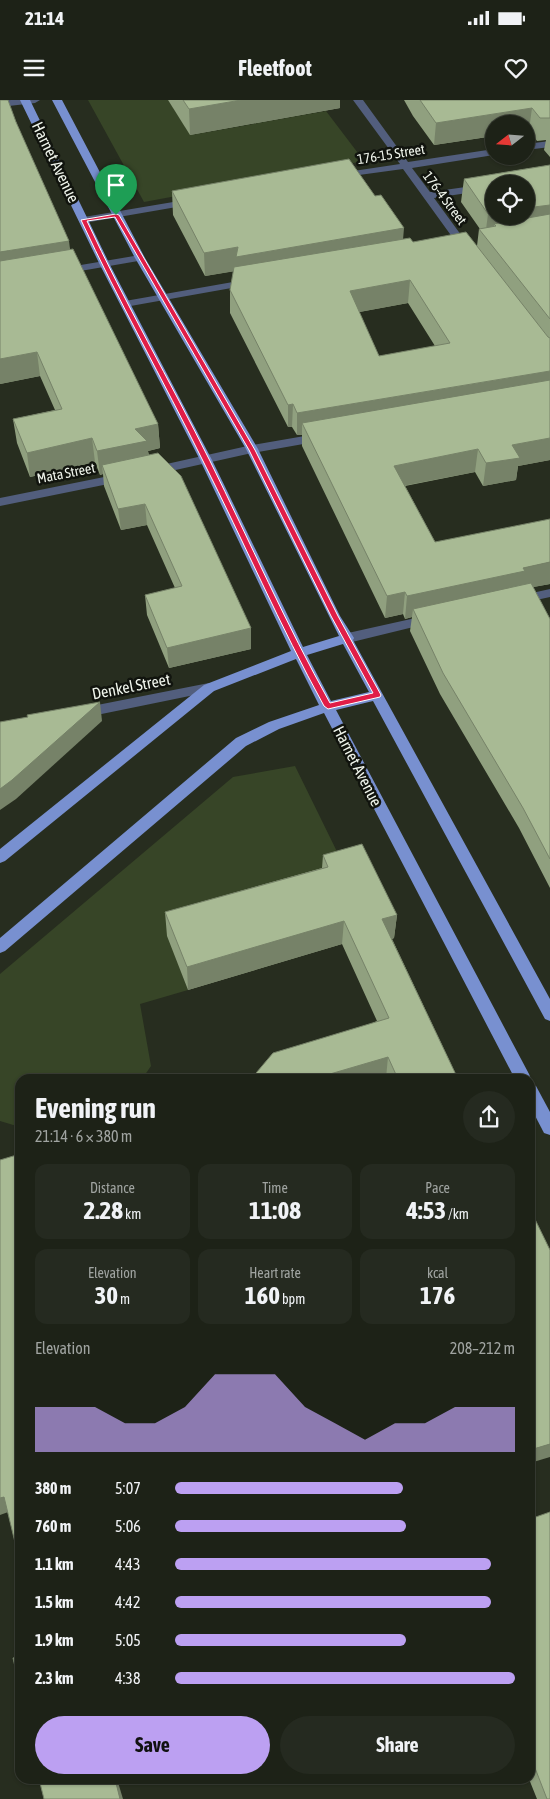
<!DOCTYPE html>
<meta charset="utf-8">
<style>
body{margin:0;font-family:"Asap Condensed",sans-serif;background:#252a20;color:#f1f3f6;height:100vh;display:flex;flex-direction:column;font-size:19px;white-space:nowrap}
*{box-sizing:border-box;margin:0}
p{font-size:16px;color:#a0a4a1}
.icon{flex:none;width:28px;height:28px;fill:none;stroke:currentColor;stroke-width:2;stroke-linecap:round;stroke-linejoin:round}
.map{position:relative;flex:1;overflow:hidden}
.sheet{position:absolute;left:15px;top:974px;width:520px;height:710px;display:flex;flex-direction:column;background:#1d2217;border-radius:15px;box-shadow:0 1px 4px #0004,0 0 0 1px #3b3f36}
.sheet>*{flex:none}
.needle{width:32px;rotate:253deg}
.fabs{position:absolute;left:485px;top:15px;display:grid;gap:10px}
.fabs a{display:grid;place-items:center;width:50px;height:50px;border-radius:50%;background:#1d2217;box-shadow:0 1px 4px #0004,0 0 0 1px #3b3f36;font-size:25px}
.pin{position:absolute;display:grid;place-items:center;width:42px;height:42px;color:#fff;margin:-51px -21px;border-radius:50% 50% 50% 0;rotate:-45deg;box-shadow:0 0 5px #0007}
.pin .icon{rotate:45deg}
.round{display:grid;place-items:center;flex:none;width:52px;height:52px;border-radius:26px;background:#252a20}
.headline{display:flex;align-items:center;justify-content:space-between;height:85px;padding:0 20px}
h1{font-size:28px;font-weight:700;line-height:38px}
.figures{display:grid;grid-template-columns:repeat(3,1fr);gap:8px;height:85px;padding:5px 20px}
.figures div{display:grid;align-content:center;border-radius:12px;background:#252a20;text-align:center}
.figures b{font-size:25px;font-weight:700}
.figures small{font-size:14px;font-weight:400}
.figures p{font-size:14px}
.chart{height:140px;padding:10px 20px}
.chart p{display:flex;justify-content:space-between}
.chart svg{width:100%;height:90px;margin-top:5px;fill:#bca0f2;opacity:.7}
.button{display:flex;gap:10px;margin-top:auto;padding:10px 20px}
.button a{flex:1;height:58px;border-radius:30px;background:#bca0f2;color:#111;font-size:20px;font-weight:700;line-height:58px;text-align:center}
.button a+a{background:#252a20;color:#f1f3f6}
ul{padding:0 20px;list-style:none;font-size:16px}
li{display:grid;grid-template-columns:80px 60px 1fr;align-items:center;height:38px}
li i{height:12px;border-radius:6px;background:#bca0f2}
.status{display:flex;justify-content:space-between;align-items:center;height:35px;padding:0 25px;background:#1d2217;direction:ltr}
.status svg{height:14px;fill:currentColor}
header{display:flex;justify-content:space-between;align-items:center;height:65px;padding:0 20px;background:#1d2217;font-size:22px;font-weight:700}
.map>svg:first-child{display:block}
.green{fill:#374527}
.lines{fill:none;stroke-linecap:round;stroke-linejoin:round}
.minor{fill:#525e7d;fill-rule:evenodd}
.major{fill:#7890d0;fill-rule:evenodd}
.wall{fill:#90a07f;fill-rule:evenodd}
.shaded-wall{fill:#768268}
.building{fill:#a8ba94;stroke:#768268;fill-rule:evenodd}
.route{fill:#e11d48;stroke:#fff;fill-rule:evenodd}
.labels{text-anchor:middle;stroke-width:5;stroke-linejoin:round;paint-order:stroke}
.far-street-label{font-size:14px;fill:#f0f5ec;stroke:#11140e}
.street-label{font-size:16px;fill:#f0f5ec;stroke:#11140e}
</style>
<div class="status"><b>21:14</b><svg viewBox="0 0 49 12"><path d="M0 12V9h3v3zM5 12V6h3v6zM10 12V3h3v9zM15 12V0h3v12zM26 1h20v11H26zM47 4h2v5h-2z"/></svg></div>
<header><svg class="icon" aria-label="menu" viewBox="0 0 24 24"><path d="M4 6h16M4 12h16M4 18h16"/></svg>Fleetfoot<svg class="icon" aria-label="heart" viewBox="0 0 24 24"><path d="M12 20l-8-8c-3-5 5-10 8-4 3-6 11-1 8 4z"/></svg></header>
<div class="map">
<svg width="550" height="1699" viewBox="0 0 550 1699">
<rect width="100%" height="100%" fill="#272d1f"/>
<g class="green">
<polygon points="88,0 168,0 191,35 326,11 364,61 144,102"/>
<polygon points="295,666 347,772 168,836 188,890 140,904 151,966 142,979 20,979 20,1027 0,1021 0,874 233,677"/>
</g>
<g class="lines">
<g class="minor">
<polygon points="11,0 40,0 35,3 0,7 0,1"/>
<polygon points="353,0 363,0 408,62 494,49 494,55 412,68 430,92 494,83 497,84 494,84 494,89 434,98 472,150 471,152 463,152 403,69 337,78 337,74 340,73 400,64"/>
<polygon points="550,41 550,47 526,50 526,44"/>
<polygon points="191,99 194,100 194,104 84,123 79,120 84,117"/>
<polygon points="140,155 145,158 144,160 63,174 58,171 63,168"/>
<polygon points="250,179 255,182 254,184 125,207 120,204 125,201"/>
<polygon points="322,333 326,334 328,337 326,340 252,353 153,375 147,371 153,367 252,345"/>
<polygon points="124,373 130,377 128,380 0,406 0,398"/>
<polygon points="550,489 550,497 518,504 512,500 514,497"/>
<polygon points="429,515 434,516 435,519 434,522 348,543 343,541 342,538 343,535 348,533"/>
<polygon points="209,583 214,585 216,588 214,591 82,618 77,616 75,613 77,610 82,608"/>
</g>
<g class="major">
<path d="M 20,0 L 30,0 L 110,165 L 212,360 L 303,547 L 339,536 L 246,349 L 135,158 L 52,0 L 62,0 L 145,158 L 258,349 L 340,516 L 354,538 L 353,540 L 550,899 L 550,921 L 545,919 L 373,601 L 336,610 L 529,974 L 531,979 L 530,981 L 530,979 L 515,979 L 324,613 L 279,629 L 246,646 L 5,851 L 0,853 L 0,838 L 236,638 L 269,622 L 319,605 L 296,559 L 214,591 L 5,761 L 0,763 L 0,749 L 204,585 L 291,551 L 200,360 L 100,165 ZM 343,544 L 369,592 L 331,601 L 307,555 Z"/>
<polygon points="530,984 536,986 550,1012 550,1035 544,1033 530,1006"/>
</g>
</g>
<g class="wall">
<polygon points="168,0 340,0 340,8 190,35"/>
<polygon points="404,0 550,0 550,57 544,50 546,40 537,41 529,30 494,24 494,36 434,45 413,16"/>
<polygon points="16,22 70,150 158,324 160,348 148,351 149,355 251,528 251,549 169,568 147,515 145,495 175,488 147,425 121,430 104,386 103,374 100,375 95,362 30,377 17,343 13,319 55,310 40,276 0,284"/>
<path d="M 550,65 L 550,360 L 518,366 L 516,380 L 483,386 L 475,372 L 405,386 L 435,442 L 550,484 L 533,487 L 550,519 L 550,788 L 519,728 L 440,594 L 410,531 L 412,517 L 405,519 L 403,514 L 385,518 L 302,346 L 302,335 L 297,335 L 292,327 L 288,327 L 230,213 L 230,190 L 234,171 L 205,176 L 173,115 L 172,91 L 375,96 L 403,139 L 413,142 L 477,146 L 479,129 L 480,129 L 461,102 L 464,79 ZM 408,203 L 435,246 L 379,256 L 359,212 Z"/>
<polygon points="323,755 397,815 394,838 392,839 458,979 251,979 377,921 342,844 188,890 167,836 165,812 322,768"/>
<polygon points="530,1419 550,1699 537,1699 529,1679 530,1679"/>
</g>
<g class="shaded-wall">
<polygon points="241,0 340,0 340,8 190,35 189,9"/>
<polygon points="532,8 529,30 526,30 526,24 494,24 494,36 434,45 436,23"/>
<polygon points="550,105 550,127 494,124 493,136 485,137 488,114 494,114 494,116 526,116 526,108"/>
<polygon points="404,128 402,152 236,171 205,176 204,153 238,147"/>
<polygon points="69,141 72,164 0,176 0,152"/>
<polygon points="410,180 408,203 349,214 350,191"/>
<polygon points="37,252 40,276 0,284 0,259"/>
<polygon points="550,271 550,293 302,323 302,335 297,335 297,313"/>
<polygon points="293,304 292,327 288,327 288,305"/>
<polygon points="158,324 160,348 148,351 149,365 102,365 103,374 100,375 97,351 135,329"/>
<polygon points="92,338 95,362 30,377 27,353"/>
<polygon points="550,338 550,360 518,366 516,380 483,386 486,363 512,345"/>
<polygon points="478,349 475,372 392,388 394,366"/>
<polygon points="145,404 147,425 121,430 118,409"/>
<polygon points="550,462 550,484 413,509 412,517 405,519 407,496 523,468"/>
<polygon points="405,492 403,514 385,518 387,496"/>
<polygon points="251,528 251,549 169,568 167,548"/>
<polygon points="100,602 102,621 16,699 0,710 0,689"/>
<polygon points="397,815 394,838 380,843 382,819"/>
<polygon points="344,821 342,844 188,890 187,867"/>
<polygon points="388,957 386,978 385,979 313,979"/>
<polygon points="550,1344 550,1357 530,1363 530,1350"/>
<polygon points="4,1397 11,1411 0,1415 0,1398"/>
<polygon points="115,1679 117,1679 123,1699 120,1699"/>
</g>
<g class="building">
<polygon points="0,0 8,0 16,22 69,141 0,152"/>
<polygon points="183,0 241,0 189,9"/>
<polygon points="420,0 550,0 550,18 540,18 532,8 436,23"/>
<polygon points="349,59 375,96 381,95 404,128 236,157 238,147 204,153 172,91"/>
<polygon points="550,65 550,105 526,108 526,84 494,84 494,114 488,114 464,79"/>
<polygon points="550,114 550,219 479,129 496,126 494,124"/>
<path d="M 466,132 L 548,237 L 550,238 L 550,271 L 297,313 L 293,304 L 288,305 L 230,190 L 234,167 L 410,138 L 413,142 ZM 410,180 L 450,243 L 379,256 L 350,191 Z"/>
<polygon points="73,149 158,324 135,329 147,341 97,351 92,338 27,353 13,319 62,309 37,252 0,259 0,161"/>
<polygon points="550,280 550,338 512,345 520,358 486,363 478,349 394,366 435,442 550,419 550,462 523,468 525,471 407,496 405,492 387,496 302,323"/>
<polygon points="158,353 181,376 251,528 167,548 145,495 182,486 145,404 118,409 102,365"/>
<polygon points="531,483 550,519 550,759 523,708 443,573 413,509"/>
<polygon points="100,602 12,680 0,689 0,622 28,617 27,615"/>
<polygon points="362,744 397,815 382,819 458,979 398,979 388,957 313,979 251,979 273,953 389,918 344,821 187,867 165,812 328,767 323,755"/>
<polygon points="20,1054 20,1480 17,1464 20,1463 4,1397 0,1398 0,1060"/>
<polygon points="530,1109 550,1150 550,1344 530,1350"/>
<polygon points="550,1412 550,1699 547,1699 530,1655 530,1419"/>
<polygon points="20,1556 20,1589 13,1558"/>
<polygon points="39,1679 115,1679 120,1699 44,1699"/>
</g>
<path class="route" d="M 116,114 L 119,115 L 255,350 L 338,516 L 381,595 L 380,597 L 328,609 L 324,606 C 280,526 244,442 203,361 C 163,280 119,202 81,120 ZM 115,117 L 249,350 L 331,516 L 373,593 L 330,603 C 286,524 250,442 210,361 C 170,281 125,203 87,121 Z"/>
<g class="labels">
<g class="far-street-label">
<text transform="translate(391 54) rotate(-9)" y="5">176-15 Street</text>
<text transform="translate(445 98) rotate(53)" y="5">176-4 Street</text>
<text transform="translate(66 373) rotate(-11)" y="5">Mata Street</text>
</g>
<g class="street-label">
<text transform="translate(56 62) rotate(64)" y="6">Harnet Avenue</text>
<text transform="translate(131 586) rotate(-11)" y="6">Denkel Street</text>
<text transform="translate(358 666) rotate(63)" y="6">Harnet Avenue</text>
</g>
</g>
</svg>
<div class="fabs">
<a><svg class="needle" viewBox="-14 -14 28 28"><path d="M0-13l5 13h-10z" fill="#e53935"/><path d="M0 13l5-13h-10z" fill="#a0a4a1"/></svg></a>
<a><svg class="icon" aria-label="locate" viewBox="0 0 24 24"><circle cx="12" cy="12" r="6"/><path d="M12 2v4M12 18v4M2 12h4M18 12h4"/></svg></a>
</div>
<div class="pin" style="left:116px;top:115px;background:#1e9e55"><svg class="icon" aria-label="arrive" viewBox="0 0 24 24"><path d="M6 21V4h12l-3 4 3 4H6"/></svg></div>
<section class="sheet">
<div class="headline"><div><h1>Evening run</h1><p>21:14 · 6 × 380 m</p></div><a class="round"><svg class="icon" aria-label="share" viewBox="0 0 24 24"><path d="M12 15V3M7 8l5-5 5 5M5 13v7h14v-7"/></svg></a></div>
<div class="figures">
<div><p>Distance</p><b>2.28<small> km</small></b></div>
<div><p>Time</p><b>11:08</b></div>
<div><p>Pace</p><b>4:53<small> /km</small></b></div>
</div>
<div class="figures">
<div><p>Elevation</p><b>30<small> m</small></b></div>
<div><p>Heart rate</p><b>160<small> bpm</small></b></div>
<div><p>kcal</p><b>176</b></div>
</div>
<div class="chart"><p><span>Elevation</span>208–212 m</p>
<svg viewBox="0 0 160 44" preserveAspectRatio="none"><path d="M0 44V22L10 22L20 22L30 30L40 30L50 22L60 6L70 6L80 6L90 22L100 30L110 38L120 30L130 30L140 22L150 22L160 22V44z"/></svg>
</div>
<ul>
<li><b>380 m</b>5:07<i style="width:67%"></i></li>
<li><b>760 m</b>5:06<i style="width:68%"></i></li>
<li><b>1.1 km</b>4:43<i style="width:93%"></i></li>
<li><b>1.5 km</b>4:42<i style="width:93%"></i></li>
<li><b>1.9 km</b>5:05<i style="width:68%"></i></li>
<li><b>2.3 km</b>4:38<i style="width:100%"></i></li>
</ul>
<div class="button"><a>Save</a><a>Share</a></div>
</section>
</div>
